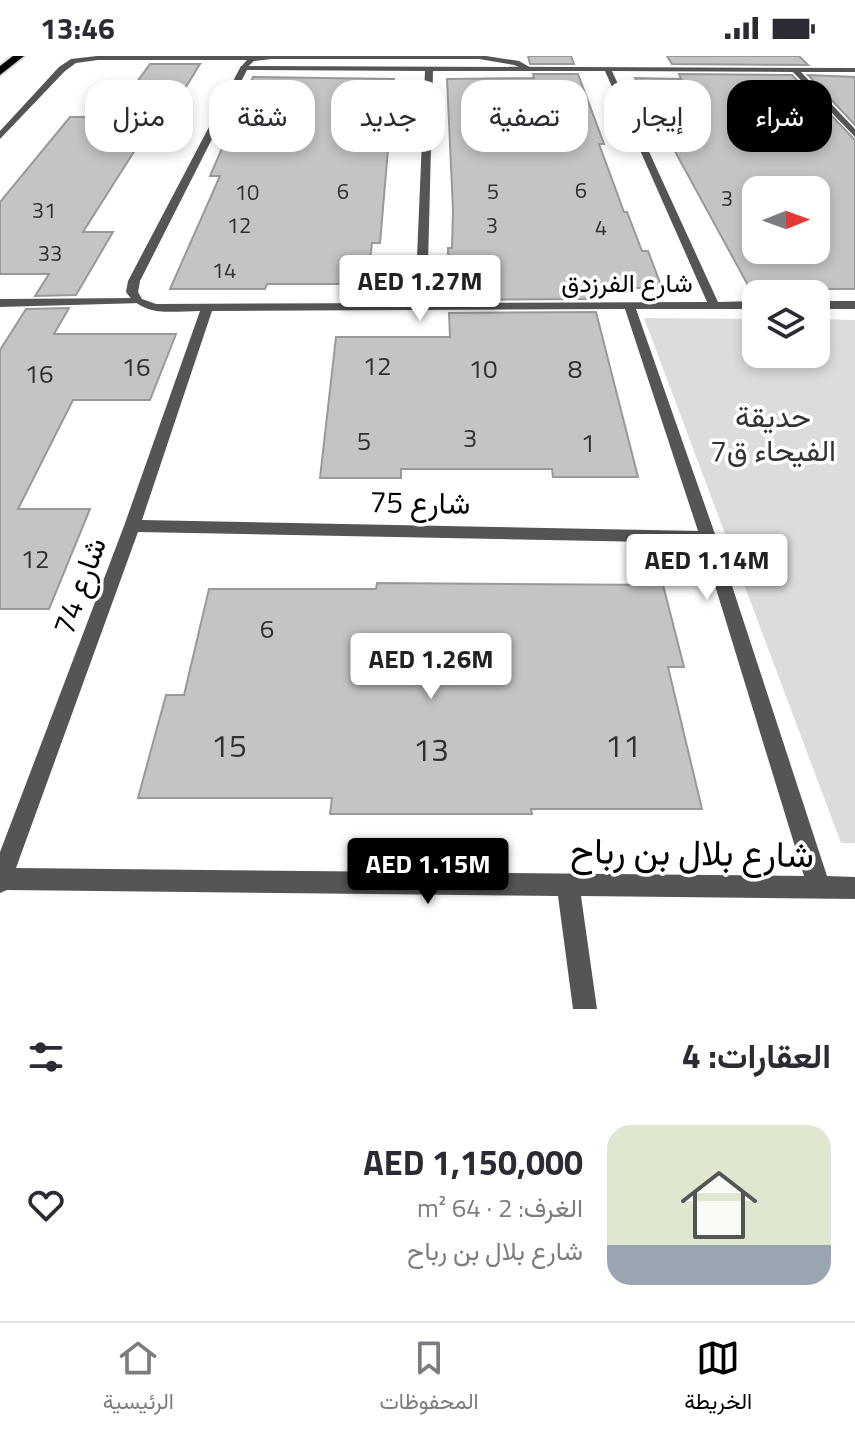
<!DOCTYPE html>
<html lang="ar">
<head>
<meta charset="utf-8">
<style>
	:root { --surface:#fff; --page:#f2f2f3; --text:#2b2b33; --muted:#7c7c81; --line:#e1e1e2; --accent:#000 }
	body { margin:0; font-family:"Titillium Web",Vazirmatn,sans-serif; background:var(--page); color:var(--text); direction:rtl; height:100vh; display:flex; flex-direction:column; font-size:30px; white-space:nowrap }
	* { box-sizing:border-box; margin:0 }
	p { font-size:26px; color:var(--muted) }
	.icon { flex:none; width:44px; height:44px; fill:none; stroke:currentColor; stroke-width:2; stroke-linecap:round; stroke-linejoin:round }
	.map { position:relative; height:953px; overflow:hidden; direction:ltr }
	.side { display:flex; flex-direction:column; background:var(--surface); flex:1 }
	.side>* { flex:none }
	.top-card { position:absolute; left:24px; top:24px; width:808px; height:72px; direction:rtl; display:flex; gap:16px }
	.needle { width:52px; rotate:89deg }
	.buttons { position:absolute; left:742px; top:120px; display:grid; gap:16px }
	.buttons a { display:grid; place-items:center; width:88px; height:88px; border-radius:16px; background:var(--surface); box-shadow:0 4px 12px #0003; font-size:40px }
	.price { position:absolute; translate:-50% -68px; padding:0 18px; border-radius:8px; background:#fff; color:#222; font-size:26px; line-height:52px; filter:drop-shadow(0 2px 4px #0008) }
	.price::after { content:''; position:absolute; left:50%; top:48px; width:24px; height:18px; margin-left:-12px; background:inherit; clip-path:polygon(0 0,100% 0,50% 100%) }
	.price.selected { background:var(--accent); color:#fff }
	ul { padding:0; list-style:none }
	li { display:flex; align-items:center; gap:24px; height:200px; padding:0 24px }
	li+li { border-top:2px solid var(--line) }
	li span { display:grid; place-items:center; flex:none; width:224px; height:160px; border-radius:24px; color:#555 }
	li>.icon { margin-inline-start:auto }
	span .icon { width:96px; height:96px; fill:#fffc; stroke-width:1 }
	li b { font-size:34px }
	h2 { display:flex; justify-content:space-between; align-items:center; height:96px; padding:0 24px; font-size:34px }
	.tag { padding:0 28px; border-radius:24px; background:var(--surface); box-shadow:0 4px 12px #0003; font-size:28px; line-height:72px }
	.tag.selected { background:var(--accent); color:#fff }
	.status { display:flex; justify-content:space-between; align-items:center; height:56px; padding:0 40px; background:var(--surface); direction:ltr }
	.status svg { height:22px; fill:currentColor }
	.tabs { display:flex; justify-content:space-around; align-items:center; height:112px; border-top:2px solid var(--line); background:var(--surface); font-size:22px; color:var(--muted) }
	.tabs a { display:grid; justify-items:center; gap:4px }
	.tabs .selected { color:var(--accent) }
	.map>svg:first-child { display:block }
</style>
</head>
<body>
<div class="status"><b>13:46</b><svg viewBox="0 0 49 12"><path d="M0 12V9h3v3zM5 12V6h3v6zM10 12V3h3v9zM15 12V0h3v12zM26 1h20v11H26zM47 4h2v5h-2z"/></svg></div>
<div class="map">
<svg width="855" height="953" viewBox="0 0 855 953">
	<rect width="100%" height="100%" fill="#fff"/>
	<!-- green -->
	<path fill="#dcdcdc" d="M 644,262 L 756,263 L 756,298 L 816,298 L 816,263 L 855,264 L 855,787 L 841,787 Z"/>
	<!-- building -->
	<path fill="#c4c4c4" stroke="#999" stroke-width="2" fill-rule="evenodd" d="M 528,0 L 571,0 L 574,8 L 530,8 Z
		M 667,0 L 799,0 L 808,9 L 672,8 Z
		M 150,8 L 200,8 L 154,83 L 142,83 L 83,176 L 113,176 L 76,239 L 35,240 L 49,218 L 0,218 L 0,146 L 70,61 L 88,61 L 109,34 L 131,34 Z
		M 533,18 L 578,18 L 604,88 L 599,88 L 624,156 L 627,156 L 642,195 L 648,195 L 662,232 L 589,232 L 592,243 L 449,244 L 448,192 L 452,192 L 453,154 L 447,23 L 534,22 Z
		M 679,18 L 792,19 L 855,84 L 855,233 L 750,233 L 635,22 L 681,23 ZM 756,134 L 816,134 L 816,194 L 756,194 Z
		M 808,19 L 855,21 L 855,69 Z
		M 253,21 L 394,23 L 380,187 L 372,187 L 367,228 L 267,228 L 265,233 L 170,233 L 220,120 L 210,120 Z
		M 69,252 L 54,278 L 176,278 L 150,344 L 73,344 L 18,453 L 90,453 L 49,553 L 0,553 L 0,294 L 26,253 Z
		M 596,256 L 638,421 L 553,421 L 552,413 L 401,413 L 401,422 L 320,422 L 336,281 L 450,281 L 449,257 Z
		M 377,527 L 663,529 L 684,611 L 668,611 L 702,753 L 531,753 L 532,758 L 330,758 L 332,742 L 138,742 L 166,639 L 184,639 L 209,533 L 376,533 Z"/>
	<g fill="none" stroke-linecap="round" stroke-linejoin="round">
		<defs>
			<path id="motorway" d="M 13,0 L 24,0 L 0,19 L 0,10 Z"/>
		</defs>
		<!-- motorway casing -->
		<use href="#motorway" stroke="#dbdbdb" stroke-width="4"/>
		<!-- service -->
		<path fill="#555" fill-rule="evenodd" d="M 97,0 L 486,0 L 519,5 L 533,13 L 529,15 L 514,9 L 479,3 L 272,3 L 254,5 L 244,14 L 240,12 L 247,4 L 98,4 L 76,7 L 65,15 L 0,83 L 0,75 L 59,11 L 71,3 Z
			M 138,242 L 144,245 L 142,247 L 0,251 L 0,243 Z"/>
		<!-- minor -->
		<path fill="#555" fill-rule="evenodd" d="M 241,10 L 855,12 L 855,16 L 801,16 L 855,73 L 855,81 L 793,16 L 612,15 L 718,246 L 756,245 L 756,253 L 636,253 L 716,481 L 827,820 L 855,821 L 855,843 L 581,840 L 597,953 L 573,953 L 558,840 L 7,834 L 0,837 L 0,796 L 124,470 L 200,255 C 172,255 144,262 126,236 L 128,225 ZM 247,14 L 425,15 L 415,247 L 156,248 L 142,243 L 138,236 L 140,225 ZM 433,15 L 605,15 L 707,246 L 427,247 ZM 625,253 L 698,475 L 142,464 L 212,255 ZM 138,476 L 702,487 L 804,820 L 16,812 Z
			M 816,245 L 855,245 L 855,253 L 816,253 Z"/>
		<!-- motorway -->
		<use href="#motorway" fill="#000" fill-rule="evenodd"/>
	</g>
	<g text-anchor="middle" stroke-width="7" stroke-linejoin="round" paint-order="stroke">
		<!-- far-number labels -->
		<g font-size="22" fill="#313131">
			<text x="581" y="142">6</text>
			<text x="343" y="143">6</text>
			<text x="493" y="143">5</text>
			<text x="247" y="144">10</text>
			<text x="727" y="150">3</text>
			<text x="44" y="162">31</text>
			<text x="239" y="177">12</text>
			<text x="492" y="177">3</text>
			<text x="601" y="179">4</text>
			<text x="50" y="205">33</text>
			<text x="224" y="222">14</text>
		</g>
		<!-- far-street labels -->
		<g font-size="26" fill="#000" stroke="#fff">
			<text x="627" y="236">شارع الفرزدق</text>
		</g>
		<!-- number labels -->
		<g font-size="26" fill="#313131">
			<text x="377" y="319">12</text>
			<text x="136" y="320">16</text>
			<text x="483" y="322">10</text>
			<text x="575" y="322">8</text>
			<text x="39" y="327">16</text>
			<text x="470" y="391">3</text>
			<text x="364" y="394">5</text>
			<text x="588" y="396">1</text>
			<text x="35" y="512">12</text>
			<text x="267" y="582">6</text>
		</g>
		<!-- park labels -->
		<g font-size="30" fill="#333" stroke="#fff">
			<text x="773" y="371">حديقة<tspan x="773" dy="34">الفيحاء ق7</tspan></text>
		</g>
		<!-- street labels -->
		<g font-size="30" fill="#000" stroke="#fff">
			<text transform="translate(420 447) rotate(1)" y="10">شارع 75</text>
			<text transform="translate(80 530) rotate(-70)" y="10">شارع 74</text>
		</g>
		<!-- near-number labels -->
		<g font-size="32" fill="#313131">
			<text x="229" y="701">15</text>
			<text x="623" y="701">11</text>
			<text x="431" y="705">13</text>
		</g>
		<!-- near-street labels -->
		<g font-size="36" fill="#000" stroke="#fff">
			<text transform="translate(692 796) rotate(1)" y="13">شارع بلال بن رباح</text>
		</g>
	</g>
</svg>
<div class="buttons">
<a><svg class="needle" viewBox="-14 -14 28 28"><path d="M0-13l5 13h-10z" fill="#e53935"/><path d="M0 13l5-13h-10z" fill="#7c7c81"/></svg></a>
<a><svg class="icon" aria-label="layers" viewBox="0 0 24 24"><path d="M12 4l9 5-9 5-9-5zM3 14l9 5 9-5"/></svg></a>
</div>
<b class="price" style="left:420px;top:267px">AED 1.27M</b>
<b class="price" style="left:707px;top:546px">AED 1.14M</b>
<b class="price" style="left:431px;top:645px">AED 1.26M</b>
<b class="price selected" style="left:428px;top:850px">AED 1.15M</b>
<div class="top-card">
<a class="tag selected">شراء</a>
<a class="tag">إيجار</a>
<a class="tag">تصفية</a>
<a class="tag">جديد</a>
<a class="tag">شقة</a>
<a class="tag">منزل</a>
</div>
</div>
<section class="side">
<h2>العقارات: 4<svg class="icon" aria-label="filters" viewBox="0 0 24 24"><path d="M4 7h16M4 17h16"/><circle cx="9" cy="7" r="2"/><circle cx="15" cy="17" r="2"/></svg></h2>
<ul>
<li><span style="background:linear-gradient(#dfe7d0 75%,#9aa5b1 0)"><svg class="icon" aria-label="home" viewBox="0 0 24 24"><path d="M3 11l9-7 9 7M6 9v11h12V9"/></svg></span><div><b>AED 1,150,000</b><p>الغرف: 2 · 64 m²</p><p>شارع بلال بن رباح</p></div><svg class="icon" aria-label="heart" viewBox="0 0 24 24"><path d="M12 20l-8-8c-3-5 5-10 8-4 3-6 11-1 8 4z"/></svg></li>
</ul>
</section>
<nav class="tabs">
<a class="selected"><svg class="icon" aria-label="map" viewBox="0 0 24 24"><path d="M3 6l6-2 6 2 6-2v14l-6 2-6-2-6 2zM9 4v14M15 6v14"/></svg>الخريطة</a>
<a><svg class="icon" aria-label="saved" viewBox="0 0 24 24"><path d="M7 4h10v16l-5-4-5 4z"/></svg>المحفوظات</a>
<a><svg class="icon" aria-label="home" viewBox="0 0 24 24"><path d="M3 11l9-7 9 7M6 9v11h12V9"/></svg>الرئيسية</a>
</nav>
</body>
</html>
